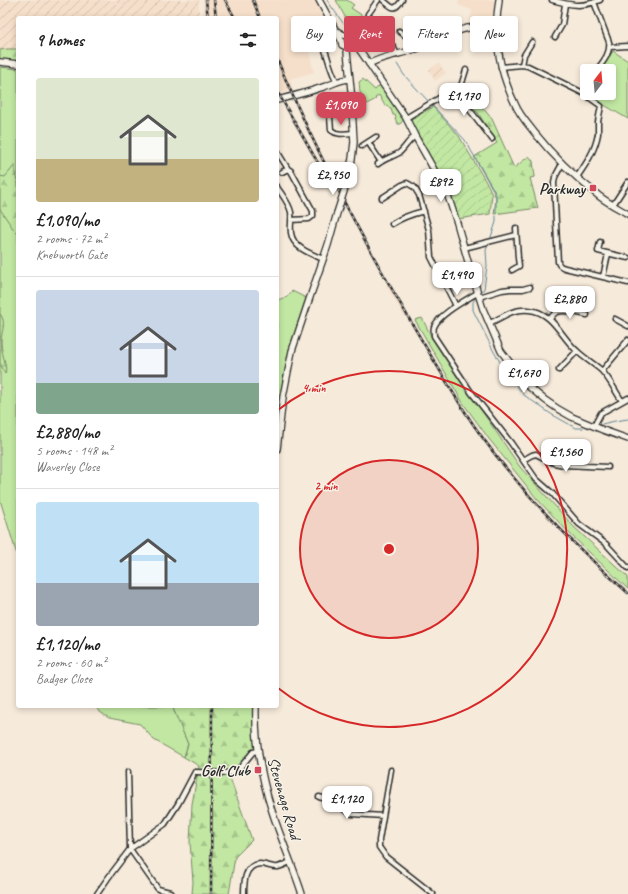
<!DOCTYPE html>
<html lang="en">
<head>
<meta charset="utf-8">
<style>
	:root { --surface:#fff; --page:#f2f2f2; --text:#222; --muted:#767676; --line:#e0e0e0; --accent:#d1495b }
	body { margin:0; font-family:Caveat,sans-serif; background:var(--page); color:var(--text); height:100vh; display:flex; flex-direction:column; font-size:15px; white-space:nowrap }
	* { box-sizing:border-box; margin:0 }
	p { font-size:13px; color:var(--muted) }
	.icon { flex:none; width:22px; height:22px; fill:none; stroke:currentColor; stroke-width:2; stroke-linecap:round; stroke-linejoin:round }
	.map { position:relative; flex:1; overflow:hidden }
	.drawer { position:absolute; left:16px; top:16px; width:263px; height:692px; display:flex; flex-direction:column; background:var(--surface); border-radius:4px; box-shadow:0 2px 6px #0003 }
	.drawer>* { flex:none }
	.guide { position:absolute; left:291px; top:16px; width:277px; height:36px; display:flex; gap:8px }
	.needle { width:26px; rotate:16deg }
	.controls { position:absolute; left:580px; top:64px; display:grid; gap:8px }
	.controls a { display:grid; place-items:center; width:36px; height:36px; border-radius:4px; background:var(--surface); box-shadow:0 2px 6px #0003; font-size:20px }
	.price { position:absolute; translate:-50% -34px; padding:0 9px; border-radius:8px; background:#fff; color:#222; font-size:13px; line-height:26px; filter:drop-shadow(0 1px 2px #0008) }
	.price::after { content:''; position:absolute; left:50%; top:24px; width:12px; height:9px; margin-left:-6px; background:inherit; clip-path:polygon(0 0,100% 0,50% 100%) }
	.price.on { background:var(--accent); color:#fff }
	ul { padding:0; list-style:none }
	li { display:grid; align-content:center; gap:8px; height:212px; padding:0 20px }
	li+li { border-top:1px solid var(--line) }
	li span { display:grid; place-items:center; height:124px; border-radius:4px; color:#555 }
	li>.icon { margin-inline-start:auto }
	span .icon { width:72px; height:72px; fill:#fffc; stroke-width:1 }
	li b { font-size:17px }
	h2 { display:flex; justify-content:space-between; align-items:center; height:48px; padding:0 20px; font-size:17px }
	.chip { padding:0 14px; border-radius:4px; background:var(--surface); box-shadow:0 2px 6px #0003; font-size:14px; line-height:36px }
	.chip.on { background:var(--accent); color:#fff }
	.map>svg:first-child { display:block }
</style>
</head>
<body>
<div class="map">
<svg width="628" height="894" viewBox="0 0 628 894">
	<defs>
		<pattern id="industrial-furrows" width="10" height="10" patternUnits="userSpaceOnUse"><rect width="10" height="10" fill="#f5dfca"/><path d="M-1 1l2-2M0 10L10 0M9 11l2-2" fill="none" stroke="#d2c0ae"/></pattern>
		<pattern id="forest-firs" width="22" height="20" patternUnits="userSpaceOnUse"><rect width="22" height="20" fill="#c1e7a2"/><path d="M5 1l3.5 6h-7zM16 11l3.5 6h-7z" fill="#a6c68c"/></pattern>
		<pattern id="garden-furrows" width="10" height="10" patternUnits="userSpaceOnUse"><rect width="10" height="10" fill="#c1e7a2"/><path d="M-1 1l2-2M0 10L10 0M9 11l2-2" fill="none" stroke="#a6c68c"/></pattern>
	</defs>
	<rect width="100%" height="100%" fill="#f6eada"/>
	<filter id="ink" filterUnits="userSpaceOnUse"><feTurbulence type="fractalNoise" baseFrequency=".025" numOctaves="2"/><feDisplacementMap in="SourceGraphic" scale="8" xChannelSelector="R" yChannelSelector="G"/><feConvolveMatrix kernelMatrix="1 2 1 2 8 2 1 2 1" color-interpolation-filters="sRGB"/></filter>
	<g filter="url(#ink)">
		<!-- built -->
		<path fill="#f5dfca" d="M 203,0 L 315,0 L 330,30 L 307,44 L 314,72 L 290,79 L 293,90 L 277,94 L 277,18 L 203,18 Z
			M 459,0 L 497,0 L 491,22 L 478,25 L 469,25 L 472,10 L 458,5 Z
			M 390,283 L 407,314 L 404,316 L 386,285 Z"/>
		<!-- industrial -->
		<path fill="url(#industrial-furrows)" d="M 0,0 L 199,0 L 199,18 L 18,18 L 18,49 L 0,50 Z
			M 439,63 L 446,73 L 435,81 L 429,70 Z"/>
		<!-- green -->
		<path fill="#c1e7a2" stroke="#768966" d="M 336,0 L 347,0 L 354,5 L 351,8 L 363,16 L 352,30 Z
			M 613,51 L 628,61 L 628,119 L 606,106 L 587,93 L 609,93 L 609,71 L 599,71 Z
			M 0,67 L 18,69 L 18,558 L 0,500 Z
			M 363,79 L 375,90 L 381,84 L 405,118 L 400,124 L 398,124 L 395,119 L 396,118 L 395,115 L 393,115 L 391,109 L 390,109 L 387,105 L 385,106 L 379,95 L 375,98 L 376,99 L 365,105 L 364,104 C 364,99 362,96 360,92 C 359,89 360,85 359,82 Z
			M 292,291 L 306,298 L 289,349 L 280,396 L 277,429 L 277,300 L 287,297 Z
			M 422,318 L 431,336 L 520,467 L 574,527 L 628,577 L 628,589 L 570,534 L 537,499 L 489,439 L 463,403 L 415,320 Z
			M 94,706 L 172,706 L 188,744 L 184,757 L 154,740 L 140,724 L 109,718 L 100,712 Z"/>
		<!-- forest -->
		<path fill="url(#forest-firs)" stroke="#768966" d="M 7,49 L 18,49 L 18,62 L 0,60 L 0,50 Z
			M 467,85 L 473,96 L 492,119 L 514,168 L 529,156 L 533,161 L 535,177 L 530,178 L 538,208 L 494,214 L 496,198 L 492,188 L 474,157 L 497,143 L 478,113 L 462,97 Z
			M 15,165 L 15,174 L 18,184 L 18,234 L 14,230 L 0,209 L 0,176 L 5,177 Z
			M 0,314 C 7,322 1,332 1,342 C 1,350 4,357 5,364 C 6,367 6,371 5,374 L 0,363 Z
			M 172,706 L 253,706 L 255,747 L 242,767 L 230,778 L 252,840 L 235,857 L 229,894 L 192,894 L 193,882 L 190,842 L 192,804 L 199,766 L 184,757 L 188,744 Z"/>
		<!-- garden -->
		<path fill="url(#garden-furrows)" stroke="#768966" d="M 433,107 L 459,136 L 489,187 L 492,195 L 490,214 L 458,219 L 450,194 L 410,120 Z"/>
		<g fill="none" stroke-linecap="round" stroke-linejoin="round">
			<!-- stream -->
			<path stroke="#5f8799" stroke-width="1" d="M 327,0 L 331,6 L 343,23
				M 397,64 L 404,75 L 429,102
				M 431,104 L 465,140 L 496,194 L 496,212
				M 490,240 L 496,222 L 496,216
				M 480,292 L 484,289 L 487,266 L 486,250 L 489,243
				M 475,299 L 473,302 L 473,310 L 494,352 L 508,375 L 524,395 L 551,414 L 576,428 L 583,428
				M 602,424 L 615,421 L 628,419"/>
			<defs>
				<path id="street" d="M 383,0 C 393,8 394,12 402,0
					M 552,0 C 570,5 582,8 600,0
					M 594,2 L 609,42 C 611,53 603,62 596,71
					M 368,14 L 378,0
					M 410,19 L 430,34 L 434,42
					M 399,31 L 412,41 L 415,49
					M 376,33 L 393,46 L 397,55
					M 555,37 L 562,25 L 565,4
					M 610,47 L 628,46
					M 325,50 C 329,61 331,72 337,82
					M 522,65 L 524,55 L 532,42
					M 501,67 L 522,65 L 528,66 L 583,93 L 601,106 C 600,111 599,116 598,122 C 598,126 598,130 598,134 C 595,151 586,164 577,177
					M 583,93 L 587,85
					M 457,99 L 466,70
					M 330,117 L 331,130 C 338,136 345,133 353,133
					M 406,118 L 441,97 C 447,96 453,96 459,99 C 467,104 485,130 492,139
					M 368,142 L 381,162
					M 362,146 L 376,137
					M 277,151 L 288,169 L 291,171 L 313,211 L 313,216 L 309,219 L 291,220
					M 378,164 C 384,159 392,157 399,153 C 405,148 408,141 415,136
					M 562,164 L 555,177 L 554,183 L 558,262 C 559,266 561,267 565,268 L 628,283
					M 282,172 L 288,169
					M 277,187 C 282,195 289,203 291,212 C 292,219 290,226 291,233 C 293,248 311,254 323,259
					M 382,198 L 402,185 L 407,183 L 414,187 L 419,195 L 429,230 L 431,257 L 456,306
					M 613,205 L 628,182
					M 392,224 C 402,217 412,214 424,211
					M 600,242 L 598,251 L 628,258
					M 464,248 L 516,235
					M 512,270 L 519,266 L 518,258 L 516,228
					M 603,277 L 608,254
					M 477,293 C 466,300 439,314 434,327 C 433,330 434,333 434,336 L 471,392 L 511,443 L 536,479 L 552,493 L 579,524 L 606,544 L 628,568
					M 479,297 L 502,290 L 510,289 L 523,289 L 530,287
					M 550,319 C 552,316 554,313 557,312 C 563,309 579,313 587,315
					M 615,319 L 628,326
					M 489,323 C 503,318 512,308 529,310 C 553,312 561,337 577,351 C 584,358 593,363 601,370 C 610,379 615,391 622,401
					M 559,370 L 577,351
					M 602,371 L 628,340
					M 594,426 L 601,413 L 628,398
					M 523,460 L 532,455 L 536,454 L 554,463 L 564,465 L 608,467
					M 391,770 L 379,840 L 379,847 L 386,857 L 433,894
					M 128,772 L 130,849 L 158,889 L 170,892
					M 230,773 L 238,770 L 253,752 L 258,751
					M 319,797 L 334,801 L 345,810 L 352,814 L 383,816
					M 97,894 L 108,878 L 130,849 L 165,824 L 178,804 L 195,772
					M 244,894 C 244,883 244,865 260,864 C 266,864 272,868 278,867 C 282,866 286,864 290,862"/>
				<path id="secondary" d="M 319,0 L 341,40 L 342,45 L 347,47
					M 499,0 C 493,36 499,71 515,104 C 519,114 527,123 534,132 C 553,156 575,177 599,196 C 608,203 618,208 628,214
					M 335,30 C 338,31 341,34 344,35 C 349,36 352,36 353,43
					M 353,43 L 357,46 L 406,118 L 415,136 L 442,184 L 447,193 L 457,223 L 469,265 L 483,309 L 501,351 L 517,372 L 528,386 L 545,400 L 558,409 L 572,417 L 603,430 L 628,439
					M 0,62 L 18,64
					M 369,64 C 380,57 400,54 413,50 C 432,44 449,32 468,28 C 477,27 487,27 496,27
					M 277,100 C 293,96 310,92 326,86 C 333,84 341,79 350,79
					M 346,185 L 352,159 L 354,142 L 351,90 L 347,51 L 347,47
					M 277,449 L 283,397 L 292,351 L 309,300 L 328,245 L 337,213
					M 256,706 C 255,741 261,777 272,811 C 281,839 293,866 302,894"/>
			</defs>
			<!-- street casing -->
			<use href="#street" stroke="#2b2b2b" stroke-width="7"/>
			<!-- secondary casing -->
			<use href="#secondary" stroke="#2b2b2b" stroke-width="8"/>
			<!-- street -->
			<use href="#street" stroke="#f7f3e8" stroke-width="4"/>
			<!-- secondary -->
			<use href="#secondary" stroke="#f7f3e8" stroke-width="5.5"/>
			<defs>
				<path id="rail" d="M 206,0 L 208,18
					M 214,0 L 216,18
					M 225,0 L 235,18
					M 253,0 L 260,18
					M 277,59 C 308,134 345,206 385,277 C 403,308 420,338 439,369 C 450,388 462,408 475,427 C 518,489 571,543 628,593
					M 277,91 L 325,175
					M 211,894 L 212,706"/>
			</defs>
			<!-- rail casing -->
			<use href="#rail" stroke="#2b2b2b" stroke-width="2.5"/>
			<!-- rail -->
			<use href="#rail" stroke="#f7f3e8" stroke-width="1" stroke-dasharray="3" stroke-linecap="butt"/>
			<defs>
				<path id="street-bridge" d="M 195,772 L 230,773"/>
				<path id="secondary-bridge" d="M 337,213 L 346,185"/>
			</defs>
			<!-- street-bridge casing -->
			<use href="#street-bridge" stroke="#2b2b2b" stroke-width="7" stroke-linecap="butt"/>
			<!-- secondary-bridge casing -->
			<use href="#secondary-bridge" stroke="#2b2b2b" stroke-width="8" stroke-linecap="butt"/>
			<!-- street-bridge -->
			<use href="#street-bridge" stroke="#f7f3e8" stroke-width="4"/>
			<!-- secondary-bridge -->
			<use href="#secondary-bridge" stroke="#f7f3e8" stroke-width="5.5"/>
		</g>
	</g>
	<!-- distance rings -->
	<circle cx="389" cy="549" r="89" fill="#d62828" fill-opacity=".12"/>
	<g fill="none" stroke="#d62828" stroke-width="2">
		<circle cx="389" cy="549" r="89"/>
		<path d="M278 410A178 178 0 1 1 278 688"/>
	</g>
	<!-- markers -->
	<g fill="#d1495b" stroke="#f7f3e8" stroke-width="1.5">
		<rect x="589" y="184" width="8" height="8" rx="2"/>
		<rect x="254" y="766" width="8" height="8" rx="2"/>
	</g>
	<g text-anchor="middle" stroke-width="3" stroke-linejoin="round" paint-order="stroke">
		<!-- poi labels -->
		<g font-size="16" font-weight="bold" fill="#2b2b2b" stroke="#f7f3e8" text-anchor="end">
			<text x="585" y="194">Parkway</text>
			<text x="250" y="776">Golf Club</text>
		</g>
		<!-- street labels -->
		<g font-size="16" fill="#2b2b2b" stroke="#f7f3e8">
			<text transform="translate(285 798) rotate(74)" y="6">Stevenage Road</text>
		</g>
	</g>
	<circle cx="389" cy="549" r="6" fill="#d62828" stroke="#f7f3e8" stroke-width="2"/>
	<g font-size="12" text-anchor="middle" font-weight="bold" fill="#d62828" stroke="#f7f3e8" stroke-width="3" stroke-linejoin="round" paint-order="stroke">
		<text x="314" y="392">4 min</text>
		<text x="326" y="490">2 min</text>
	</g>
</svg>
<div class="controls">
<a><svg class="needle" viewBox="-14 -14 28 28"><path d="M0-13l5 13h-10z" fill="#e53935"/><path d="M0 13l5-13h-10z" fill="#767676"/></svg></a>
</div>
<b class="price" style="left:464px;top:117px">£1,170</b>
<b class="price on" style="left:341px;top:126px">£1,090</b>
<b class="price" style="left:333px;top:196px">£2,950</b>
<b class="price" style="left:441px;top:203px">£892</b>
<b class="price" style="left:457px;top:296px">£1,490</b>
<b class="price" style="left:570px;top:320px">£2,880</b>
<b class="price" style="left:524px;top:394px">£1,670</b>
<b class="price" style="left:566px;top:473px">£1,560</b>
<b class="price" style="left:347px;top:820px">£1,120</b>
<div class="guide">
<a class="chip">Buy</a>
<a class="chip on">Rent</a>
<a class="chip">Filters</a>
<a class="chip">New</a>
</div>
<section class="drawer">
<h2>9 homes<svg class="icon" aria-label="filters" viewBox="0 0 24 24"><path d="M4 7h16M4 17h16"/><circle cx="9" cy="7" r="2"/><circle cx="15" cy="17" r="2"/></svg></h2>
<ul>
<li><span style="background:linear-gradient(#dfe7d0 65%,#c2b280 0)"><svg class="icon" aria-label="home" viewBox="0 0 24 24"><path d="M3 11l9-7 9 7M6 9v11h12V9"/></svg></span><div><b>£1,090/mo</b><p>2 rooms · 72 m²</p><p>Knebworth Gate</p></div></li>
<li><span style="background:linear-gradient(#c9d6e8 75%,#7fa58c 0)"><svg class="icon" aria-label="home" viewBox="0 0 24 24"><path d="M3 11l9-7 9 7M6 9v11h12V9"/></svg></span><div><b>£2,880/mo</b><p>5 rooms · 148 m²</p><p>Waverley Close</p></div></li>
<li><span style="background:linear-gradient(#bfe0f5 65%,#9aa5b1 0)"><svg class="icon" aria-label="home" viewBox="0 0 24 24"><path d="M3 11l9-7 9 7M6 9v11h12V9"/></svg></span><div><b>£1,120/mo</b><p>2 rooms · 60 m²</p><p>Badger Close</p></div></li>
</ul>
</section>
</div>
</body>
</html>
